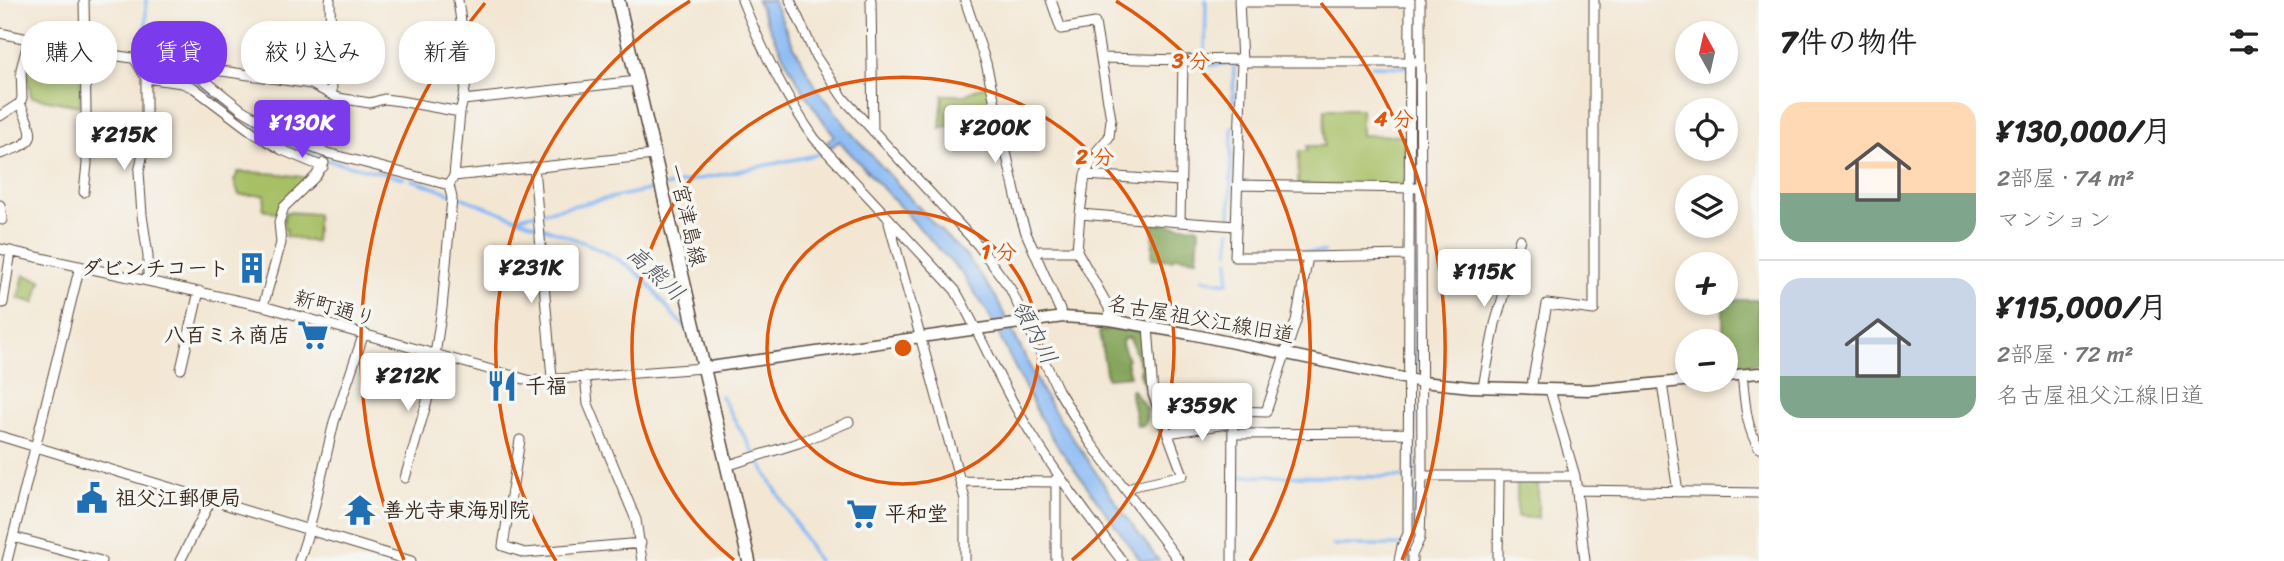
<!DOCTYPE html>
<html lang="ja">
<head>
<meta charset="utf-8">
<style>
	:root { --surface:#fff; --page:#f2f2f2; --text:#222; --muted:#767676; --line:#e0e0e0; --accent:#7c3aed }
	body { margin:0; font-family:Sriracha,"Klee One",sans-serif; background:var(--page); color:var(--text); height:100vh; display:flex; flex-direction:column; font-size:26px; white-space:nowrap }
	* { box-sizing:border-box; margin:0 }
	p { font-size:23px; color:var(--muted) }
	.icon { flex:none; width:38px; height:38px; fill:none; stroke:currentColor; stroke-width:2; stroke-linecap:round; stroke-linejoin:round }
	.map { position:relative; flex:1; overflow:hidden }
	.details { display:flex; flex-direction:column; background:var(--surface); width:525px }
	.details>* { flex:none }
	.top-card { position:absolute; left:21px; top:21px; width:665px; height:63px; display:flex; gap:14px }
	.needle { width:46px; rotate:352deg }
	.buttons { position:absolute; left:1675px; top:21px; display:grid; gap:14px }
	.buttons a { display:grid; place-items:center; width:63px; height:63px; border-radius:50%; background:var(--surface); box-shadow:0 4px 10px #0003; font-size:35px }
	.price { position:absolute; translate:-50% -60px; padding:0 16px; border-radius:7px; background:#fff; color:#222; font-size:23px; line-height:46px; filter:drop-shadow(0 2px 4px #0008) }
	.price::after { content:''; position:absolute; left:50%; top:42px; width:21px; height:16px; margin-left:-10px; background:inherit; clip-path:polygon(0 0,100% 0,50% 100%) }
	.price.selected { background:var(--accent); color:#fff }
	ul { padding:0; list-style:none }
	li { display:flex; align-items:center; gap:21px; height:175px; padding:0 21px }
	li+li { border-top:2px solid var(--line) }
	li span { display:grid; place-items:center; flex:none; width:196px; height:140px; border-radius:21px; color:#555 }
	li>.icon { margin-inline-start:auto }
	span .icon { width:84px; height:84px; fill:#fffc; stroke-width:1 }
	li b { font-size:30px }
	h2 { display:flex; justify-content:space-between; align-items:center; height:84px; padding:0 21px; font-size:30px }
	.pill { padding:0 24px; border-radius:28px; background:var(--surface); box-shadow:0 4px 10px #0003; font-size:24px; line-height:63px }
	.pill.selected { background:var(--accent); color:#fff }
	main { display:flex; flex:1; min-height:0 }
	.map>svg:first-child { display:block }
</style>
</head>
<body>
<main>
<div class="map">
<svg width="1759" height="561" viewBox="0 0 1759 561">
	<rect width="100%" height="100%" fill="#f6f6f2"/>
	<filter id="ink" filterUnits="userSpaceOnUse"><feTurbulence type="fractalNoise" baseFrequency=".0143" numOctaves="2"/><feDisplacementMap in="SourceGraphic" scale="14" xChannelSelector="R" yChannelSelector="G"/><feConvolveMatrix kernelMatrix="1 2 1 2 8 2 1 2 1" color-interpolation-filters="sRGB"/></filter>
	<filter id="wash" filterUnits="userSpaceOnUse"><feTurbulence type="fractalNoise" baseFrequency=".00686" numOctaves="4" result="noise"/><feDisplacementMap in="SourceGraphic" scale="28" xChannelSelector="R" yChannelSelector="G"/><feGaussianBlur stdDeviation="1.57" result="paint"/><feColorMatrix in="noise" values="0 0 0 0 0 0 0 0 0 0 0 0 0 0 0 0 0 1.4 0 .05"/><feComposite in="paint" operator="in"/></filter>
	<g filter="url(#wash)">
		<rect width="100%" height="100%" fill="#f3e7d4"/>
		<!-- green -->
		<path fill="#a7c066" stroke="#717542" stroke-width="2" d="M 34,48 L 81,58 L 80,106 L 31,97 L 27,70 Z
			M 988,84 L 993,103 L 986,105 L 988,115 L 940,128 L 943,95 L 965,95 Z
			M 1325,109 L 1361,109 L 1361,135 L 1405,136 L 1405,185 L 1298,185 L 1299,151 L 1307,151 L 1307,146 L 1324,146 Z
			M 238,172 C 262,172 285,174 309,178 L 277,213 L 263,209 L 265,195 L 239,195 L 234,181 Z
			M 286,212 L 317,214 L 315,242 L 285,236 L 287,230 L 284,229 L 284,217 Z
			M 24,275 L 41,280 L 35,303 L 18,298 Z
			M 1517,479 L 1538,479 L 1538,518 L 1517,517 Z"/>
		<!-- forest -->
		<path fill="#85a65b" stroke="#60683c" stroke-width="2" d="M 1154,224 L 1198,227 L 1199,230 L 1197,259 L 1175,256 L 1172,260 L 1152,258 Z
			M 1726,300 L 1759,300 L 1758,363 L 1734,366 L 1732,350 L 1726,351 L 1726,341 L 1723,341 L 1723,303 L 1726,303 Z
			M 1111,328 L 1144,332 L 1162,430 L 1159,431 L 1156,425 L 1139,370 L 1141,368 L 1130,338 L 1123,339 L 1122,344 L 1128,359 L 1126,361 L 1130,376 L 1107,378 L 1099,332 Z
			M 1132,389 L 1147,409 L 1146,423 L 1141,426 L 1137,425 L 1130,390 Z"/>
		<!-- water -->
		<path fill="#89b9f4" stroke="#627289" stroke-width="2" d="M 757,0 L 773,0 L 790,39 L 815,85 L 853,135 L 933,223 L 967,257 L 995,296 L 1044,395 L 1121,510 L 1159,561 L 1141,561 L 1057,445 L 1038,414 L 987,311 L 963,275 L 839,141 L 832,147 L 827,142 L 834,135 C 801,93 778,49 757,0 Z"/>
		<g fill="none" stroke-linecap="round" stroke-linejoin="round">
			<!-- stream -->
			<path stroke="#89b9f4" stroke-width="3.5" d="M 146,54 L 146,0
				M 1205,57 L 1206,0
				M 1415,59 L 1415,0
				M 146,63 L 152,71 L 195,80 L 267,134 L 296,149 L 330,161 L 404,178
				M 1205,66 L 1234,63 L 1233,105
				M 1372,66 L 1407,67
				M 412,180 C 451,192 489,209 528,222 C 565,236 603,246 635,271 C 657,288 667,314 689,330
				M 1415,185 L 1415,65
				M 666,186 L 816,155 L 820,153
				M 519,217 L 658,188
				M 1230,221 L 1232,128
				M 1229,252 L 1230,231
				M 1249,252 L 1324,252
				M 1203,279 L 1228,283 L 1229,260
				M 1415,373 L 1415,191
				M 721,396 L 755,455
				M 758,460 L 818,561
				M 1238,476 L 1404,477
				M 1414,480 L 1415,389
				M 1333,545 L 1400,545
				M 1405,561 L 1414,536 L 1414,485"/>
		</g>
	</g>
	<g filter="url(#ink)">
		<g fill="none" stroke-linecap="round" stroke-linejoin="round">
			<defs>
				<path id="minor" d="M 330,0 L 332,95
					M 458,0 L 468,72 L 463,100
					M 742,0 C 762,50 784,95 815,139 L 955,290 C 979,331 996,374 1020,415 C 1050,466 1086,513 1122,561
					M 790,0 L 816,57 L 844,99 L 978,245 L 1010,288 L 1058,390 L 1090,442 L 1179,561
					M 871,0 L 873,131
					M 965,0 L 986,63 L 1020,214 L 1026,233 L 1063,317
					M 1051,0 L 1061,29 L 1095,23 L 1111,119 L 1109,137 L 1097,151 L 1085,175
					M 1420,0 L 1422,476 L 1575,476
					M 1239,2 L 1410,2
					M 0,33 L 84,51 L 311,84 L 338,98 L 370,103 L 384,99 L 400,101 L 460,112
					M 134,58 L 146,78 L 146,138 L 139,172 L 142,215 L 148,256 L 148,280
					M 1103,58 L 1183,60 L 1242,59
					M 1242,62 L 1415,62
					M 188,67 L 242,110 L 302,144 L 327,153 L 449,185
					M 146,78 L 182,83 L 194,88 L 254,133 L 282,150 L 323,167
					M 0,116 L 20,103 L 22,98 L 21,69 L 29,39
					M 0,154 C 39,141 35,139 20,103
					M 534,167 L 552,378
					M 454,176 L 654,155
					M 1238,185 L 1414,188
					M 84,192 L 87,164 L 84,0
					M 0,205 L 2,220
					M 1080,214 L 1085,175 L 1180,181
					M 1180,222 L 1236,226
					M 889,223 L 965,499 L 965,561
					M 0,249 L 263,306 L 531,381 L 703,368
					M 1035,251 L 1077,251 L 1080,214 L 1180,222 L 1183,60
					M 1077,251 L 1109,308 L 1110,320
					M 1308,257 L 1408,255
					M 0,302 L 3,303 L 11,251
					M 263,306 L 281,243 L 279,222 L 284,207 L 316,176 L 324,163
					M 435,355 L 442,308 L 452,198 L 449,185 L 454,176 L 460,112 L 463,100 L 637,81
					M 181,369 L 199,291
					M 1742,374 C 1745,399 1745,426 1759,448
					M 585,376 L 588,404 L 636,520 L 642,561
					M 1662,383 L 1678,492
					M 1483,387 L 1495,324 L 1520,239
					M 1531,389 L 1547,304 L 1594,310 L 1594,0
					M 1550,390 L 1575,476 L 1585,561
					M 1168,433 L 1233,423
					M 1233,434 L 1407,433
					M 0,436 L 411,561
					M 520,440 L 503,546 L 525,553 L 641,543
					M 726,466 L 798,443 L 849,422
					M 405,478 L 440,356
					M 960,481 L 1056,482
					M 1127,490 L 1134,486 L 1183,475 L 1153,394 L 1148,326
					M 1577,490 L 1759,493
					M 13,537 L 101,561
					M 7,561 L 80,266
					M 180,561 L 211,500
					M 299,561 L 309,530 L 334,422 L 364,333
					M 1056,561 L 1056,479
					M 1232,561 L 1233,411 L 1266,412 L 1296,321 L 1308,257 L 1235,257 L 1242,62 L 1239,0
					M 1399,561 L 1402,546 L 1408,534 L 1410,0
					M 1412,561 L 1412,555 L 1420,538 L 1422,476
					M 1498,561 L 1499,476"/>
				<path id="tertiary" d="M 703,368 L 1063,317 L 1110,320 L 1190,334 L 1422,382 L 1471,387 L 1589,390 L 1693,380
					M 1726,376 L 1759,373"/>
				<path id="secondary" d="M 618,0 L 749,561"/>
			</defs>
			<!-- minor casing -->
			<use href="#minor" stroke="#574639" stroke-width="11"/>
			<!-- tertiary casing -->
			<use href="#tertiary" stroke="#574639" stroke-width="13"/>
			<!-- secondary casing -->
			<use href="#secondary" stroke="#574639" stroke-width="15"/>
			<!-- minor -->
			<use href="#minor" stroke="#fff" stroke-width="9"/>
			<!-- tertiary -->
			<use href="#tertiary" stroke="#fff" stroke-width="10"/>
			<!-- secondary -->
			<use href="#secondary" stroke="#fff" stroke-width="12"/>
		</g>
	</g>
	<!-- distance rings -->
	<g fill="none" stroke="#df570d" stroke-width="3.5">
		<circle cx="903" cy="348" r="136"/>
		<path d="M734 560A271 271 0 1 1 1072 560"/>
		<path d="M556 561A407 407 0 0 1 690 1M1116 1A407 407 0 0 1 1250 561"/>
		<path d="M404 560A542 542 0 0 1 485 3M1321 3A542 542 0 0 1 1402 560"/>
	</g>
	<!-- icons -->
	<defs>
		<symbol id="building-bare" viewBox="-9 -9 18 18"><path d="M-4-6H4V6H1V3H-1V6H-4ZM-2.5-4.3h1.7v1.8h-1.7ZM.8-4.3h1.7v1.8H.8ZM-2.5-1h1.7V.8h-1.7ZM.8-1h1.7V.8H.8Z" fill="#1f6fb2" stroke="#f6f6f2" stroke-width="2.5" paint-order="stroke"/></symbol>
		<symbol id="supermarket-bare" viewBox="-9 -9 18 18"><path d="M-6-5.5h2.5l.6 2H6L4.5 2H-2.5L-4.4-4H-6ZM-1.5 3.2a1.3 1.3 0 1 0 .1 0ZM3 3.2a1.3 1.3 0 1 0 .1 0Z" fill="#1f6fb2" stroke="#f6f6f2" stroke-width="2.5" paint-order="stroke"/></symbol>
		<symbol id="restaurant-bare" viewBox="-9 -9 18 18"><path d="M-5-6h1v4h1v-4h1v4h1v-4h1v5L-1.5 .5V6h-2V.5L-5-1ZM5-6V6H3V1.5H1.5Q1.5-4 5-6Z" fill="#1f6fb2" stroke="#f6f6f2" stroke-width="2.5" paint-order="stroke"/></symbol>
		<symbol id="civic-bare" viewBox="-9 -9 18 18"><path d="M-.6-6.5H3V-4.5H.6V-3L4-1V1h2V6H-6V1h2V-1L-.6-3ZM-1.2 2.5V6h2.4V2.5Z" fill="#1f6fb2" stroke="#f6f6f2" stroke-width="2.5" paint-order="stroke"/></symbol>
		<symbol id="temple-bare" viewBox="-9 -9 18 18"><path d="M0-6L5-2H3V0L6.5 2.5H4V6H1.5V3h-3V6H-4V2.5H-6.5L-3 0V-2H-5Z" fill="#1f6fb2" stroke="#f6f6f2" stroke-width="2.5" paint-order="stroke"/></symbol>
	</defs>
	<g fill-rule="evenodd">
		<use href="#building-bare" x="230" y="246" width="44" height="44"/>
		<use href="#supermarket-bare" x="291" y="313" width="44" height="44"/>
		<use href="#restaurant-bare" x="480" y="364" width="44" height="44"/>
		<use href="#civic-bare" x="70" y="476" width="44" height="44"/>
		<use href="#temple-bare" x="338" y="488" width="44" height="44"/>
		<use href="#supermarket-bare" x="840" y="492" width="44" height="44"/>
	</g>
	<g text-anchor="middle" stroke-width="7" stroke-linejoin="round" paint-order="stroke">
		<!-- street labels -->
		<g font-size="21" fill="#3b2a1e" stroke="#f6f6f2">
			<text transform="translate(687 215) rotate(77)" y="7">一宮津島線</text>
			<text transform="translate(335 308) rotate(16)" y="7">新町通り</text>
			<text transform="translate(1201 319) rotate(10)" y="7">名古屋祖父江線旧道</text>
		</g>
		<!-- poi labels -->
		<g font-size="21" font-weight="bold" fill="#3b2a1e" stroke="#f6f6f2" text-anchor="start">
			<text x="229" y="275" text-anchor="end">ダビンチコート</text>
			<text x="290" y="342" text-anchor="end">八百ミネ商店</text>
			<text x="525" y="393">千福</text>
			<text x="115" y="505">祖父江郵便局</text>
			<text x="383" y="517">善光寺東海別院</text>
			<text x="885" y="521">平和堂</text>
		</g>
		<!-- water labels -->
		<g font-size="23" font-style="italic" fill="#52555e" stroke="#f6f6f2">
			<text transform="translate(656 273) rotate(43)" y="8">高熊川</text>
			<text transform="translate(1035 332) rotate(62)" y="8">領内川</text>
		</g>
	</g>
	<circle cx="903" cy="348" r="10" fill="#df570d" stroke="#f6f6f2" stroke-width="3.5"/>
	<g font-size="21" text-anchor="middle" font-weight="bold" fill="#df570d" stroke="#f6f6f2" stroke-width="7" stroke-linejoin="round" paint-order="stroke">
		<text x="1191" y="68">3 分</text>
		<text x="1394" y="126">4 分</text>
		<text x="1095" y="164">2 分</text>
		<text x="999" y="259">1 分</text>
	</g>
</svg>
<div class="buttons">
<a><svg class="needle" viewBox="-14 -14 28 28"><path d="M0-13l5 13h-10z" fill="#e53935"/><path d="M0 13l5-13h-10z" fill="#767676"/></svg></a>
<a><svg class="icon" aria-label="locate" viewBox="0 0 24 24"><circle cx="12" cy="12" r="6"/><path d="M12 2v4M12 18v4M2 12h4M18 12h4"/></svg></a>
<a><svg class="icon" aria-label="layers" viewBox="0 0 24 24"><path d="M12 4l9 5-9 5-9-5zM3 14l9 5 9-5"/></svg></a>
<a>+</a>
<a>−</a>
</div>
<b class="price selected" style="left:302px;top:160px">¥130K</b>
<b class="price" style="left:995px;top:165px">¥200K</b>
<b class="price" style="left:124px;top:172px">¥215K</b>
<b class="price" style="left:531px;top:305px">¥231K</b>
<b class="price" style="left:1484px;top:309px">¥115K</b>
<b class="price" style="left:408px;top:413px">¥212K</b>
<b class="price" style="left:1202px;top:443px">¥359K</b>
<div class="top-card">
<a class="pill">購入</a>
<a class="pill selected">賃貸</a>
<a class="pill">絞り込み</a>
<a class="pill">新着</a>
</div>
</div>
<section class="details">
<h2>7件の物件<svg class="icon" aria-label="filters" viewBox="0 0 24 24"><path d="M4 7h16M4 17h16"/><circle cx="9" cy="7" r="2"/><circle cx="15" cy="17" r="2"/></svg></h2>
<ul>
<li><span style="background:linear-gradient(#ffd9b3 65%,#7fa58c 0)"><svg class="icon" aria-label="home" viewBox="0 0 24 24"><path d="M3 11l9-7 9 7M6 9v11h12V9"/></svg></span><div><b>¥130,000/月</b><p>2部屋 · 74 m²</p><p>マンション</p></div></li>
<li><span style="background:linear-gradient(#c9d6e8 70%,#7fa58c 0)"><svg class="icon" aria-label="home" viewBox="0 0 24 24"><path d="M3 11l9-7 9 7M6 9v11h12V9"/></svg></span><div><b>¥115,000/月</b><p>2部屋 · 72 m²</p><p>名古屋祖父江線旧道</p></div></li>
</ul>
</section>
</main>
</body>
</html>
